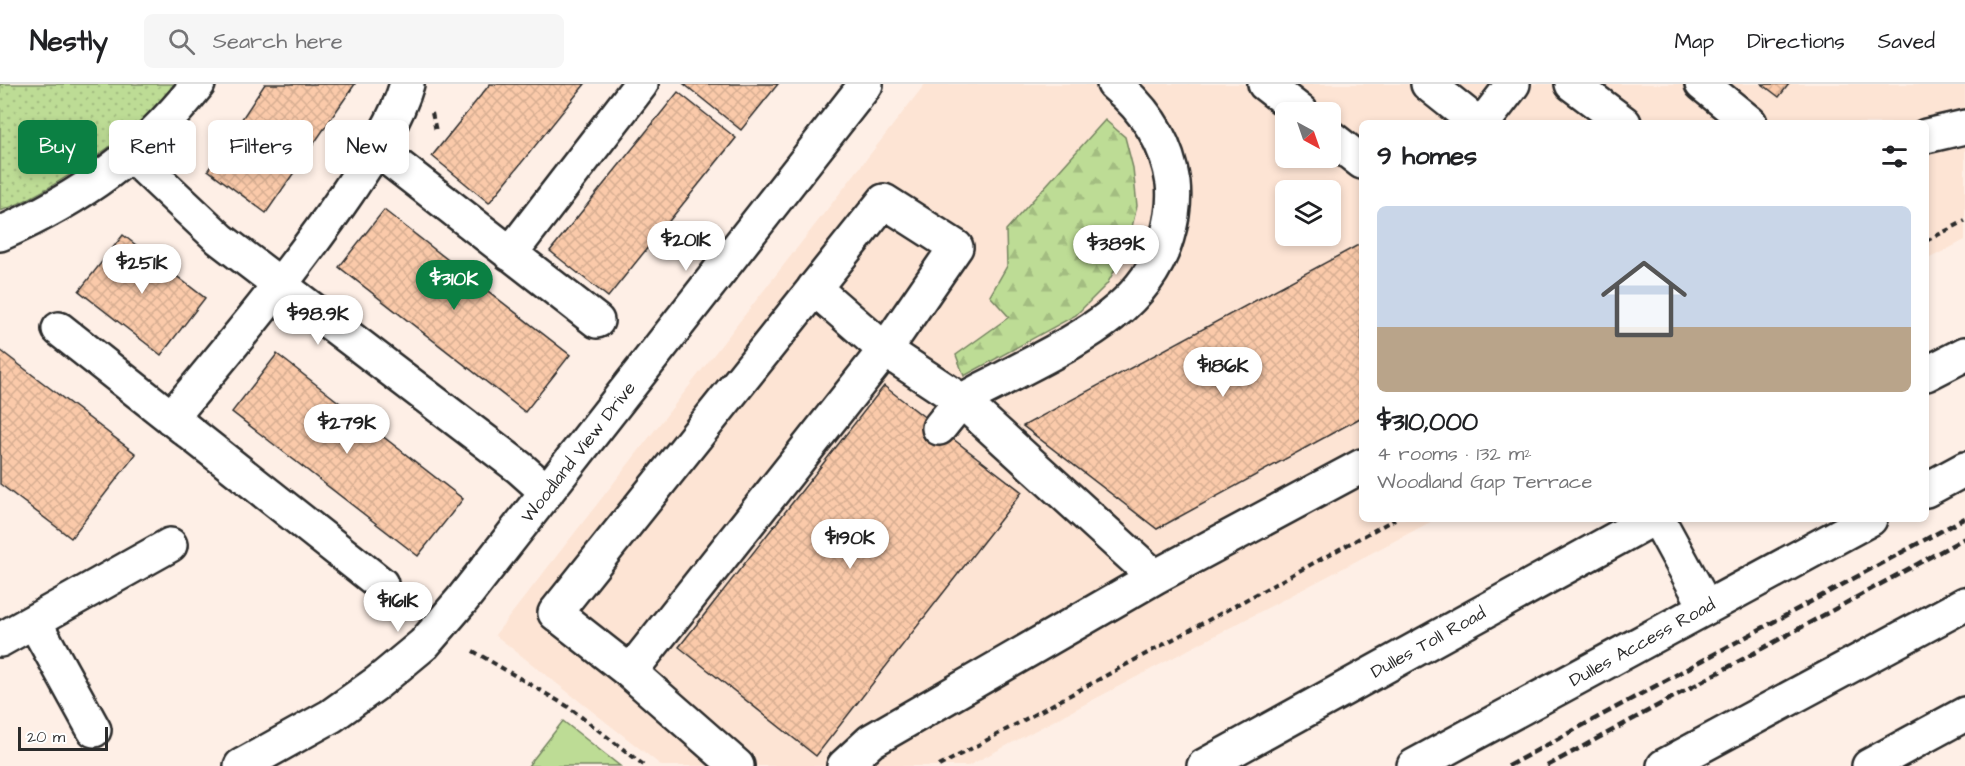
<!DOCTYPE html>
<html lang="en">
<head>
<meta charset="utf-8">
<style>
	:root { --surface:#fff; --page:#f6f6f6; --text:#202124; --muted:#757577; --line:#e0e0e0; --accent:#0b8043 }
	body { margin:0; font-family:"Architects Daughter",sans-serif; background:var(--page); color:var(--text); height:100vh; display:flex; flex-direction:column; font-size:22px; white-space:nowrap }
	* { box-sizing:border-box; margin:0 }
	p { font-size:20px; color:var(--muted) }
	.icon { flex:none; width:33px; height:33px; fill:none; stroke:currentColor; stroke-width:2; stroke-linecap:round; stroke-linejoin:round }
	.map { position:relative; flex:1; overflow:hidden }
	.panel { position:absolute; left:1359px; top:36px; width:570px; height:402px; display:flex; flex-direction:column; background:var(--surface); border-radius:9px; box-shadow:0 3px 9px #0003 }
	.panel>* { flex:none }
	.banner { position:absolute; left:18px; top:36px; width:570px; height:54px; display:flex; gap:12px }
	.needle { width:39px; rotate:140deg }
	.fabs { position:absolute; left:1275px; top:18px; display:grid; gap:12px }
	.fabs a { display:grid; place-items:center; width:66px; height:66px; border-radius:9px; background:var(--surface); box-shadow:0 3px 9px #0003; font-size:30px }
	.scale { position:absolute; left:18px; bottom:15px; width:90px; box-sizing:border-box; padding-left:6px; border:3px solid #2b2b2b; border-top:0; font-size:16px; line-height:21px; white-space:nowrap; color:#2b2b2b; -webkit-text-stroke:4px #fff; paint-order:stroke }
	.price { position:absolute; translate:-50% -51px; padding:0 14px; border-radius:21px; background:#fff; color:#222; font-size:20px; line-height:39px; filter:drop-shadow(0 2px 3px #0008) }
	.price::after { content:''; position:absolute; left:50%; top:36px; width:18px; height:14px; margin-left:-9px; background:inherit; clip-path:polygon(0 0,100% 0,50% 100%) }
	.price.on { background:var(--accent); color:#fff }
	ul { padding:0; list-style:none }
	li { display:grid; align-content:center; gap:12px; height:318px; padding:0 18px }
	li span { display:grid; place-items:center; height:186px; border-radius:9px; color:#555 }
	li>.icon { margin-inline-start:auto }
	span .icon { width:108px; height:108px; fill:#fffc; stroke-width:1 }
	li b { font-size:26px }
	h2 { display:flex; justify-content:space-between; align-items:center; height:72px; padding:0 18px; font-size:26px }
	.tag { padding:0 21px; border-radius:9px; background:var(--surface); box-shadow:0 3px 9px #0003; font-size:21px; line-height:54px }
	.tag.on { background:var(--accent); color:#fff }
	header { display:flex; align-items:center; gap:36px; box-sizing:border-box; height:84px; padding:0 30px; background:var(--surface); border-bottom:2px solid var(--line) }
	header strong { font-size:28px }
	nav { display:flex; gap:33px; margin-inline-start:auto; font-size:21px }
	.search { width:420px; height:54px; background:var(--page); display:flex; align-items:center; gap:15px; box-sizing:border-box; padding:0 21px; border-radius:9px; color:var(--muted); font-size:22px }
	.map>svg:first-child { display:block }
</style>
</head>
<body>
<header>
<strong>Nestly</strong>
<div class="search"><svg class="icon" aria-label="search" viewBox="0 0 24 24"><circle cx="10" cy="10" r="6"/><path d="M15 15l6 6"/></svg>Search here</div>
<nav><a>Map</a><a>Directions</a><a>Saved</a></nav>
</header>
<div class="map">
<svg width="1965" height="682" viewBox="0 0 1965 682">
	<defs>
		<pattern id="forest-firs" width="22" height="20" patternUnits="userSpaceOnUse" patternTransform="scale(1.5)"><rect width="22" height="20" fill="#bddc95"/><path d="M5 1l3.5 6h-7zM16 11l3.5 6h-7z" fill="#a3bd81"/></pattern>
		<pattern id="park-dots" width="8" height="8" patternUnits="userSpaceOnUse" patternTransform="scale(1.5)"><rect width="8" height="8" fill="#bddc95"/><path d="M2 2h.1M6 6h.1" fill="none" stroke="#a3bd81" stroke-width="1.8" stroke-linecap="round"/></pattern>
		<pattern id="building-cross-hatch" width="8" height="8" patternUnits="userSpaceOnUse" patternTransform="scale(1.5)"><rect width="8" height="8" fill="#fbcaaa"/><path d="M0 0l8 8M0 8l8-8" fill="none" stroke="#d7ae92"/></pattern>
	</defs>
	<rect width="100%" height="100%" fill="#feefe6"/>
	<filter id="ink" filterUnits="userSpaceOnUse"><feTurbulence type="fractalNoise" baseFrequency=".0167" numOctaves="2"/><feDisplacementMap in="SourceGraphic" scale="12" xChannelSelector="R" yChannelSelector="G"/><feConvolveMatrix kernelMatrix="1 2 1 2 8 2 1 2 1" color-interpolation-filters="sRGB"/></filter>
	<g filter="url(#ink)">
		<!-- built -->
		<path fill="#fde4d4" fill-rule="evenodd" d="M 925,0 L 1965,0 L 1965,156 L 1926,176 L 1926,39 L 1362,39 L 1362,435 L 1436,435 L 968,682 L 662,682 L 495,551 ZM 1286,28 L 1330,28 L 1330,74 L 1286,74 ZM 1286,106 L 1330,106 L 1330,152 L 1286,152 Z"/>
		<!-- grass -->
		<path fill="#bddc95" stroke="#748460" stroke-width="1.5" d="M 563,637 L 620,682 L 528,682 Z"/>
		<!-- forest -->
		<path fill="url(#forest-firs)" stroke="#748460" stroke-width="1.5" d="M 1105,36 L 1125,53 L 1133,84 L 1137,122 L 1127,164 L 1107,200 L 1076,231 L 964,292 L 956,271 L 1009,233 L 990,212 L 1007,182 L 1006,146 Z"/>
		<!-- park -->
		<path fill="url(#park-dots)" stroke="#748460" stroke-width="1.5" d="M 0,0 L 174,0 C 151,40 45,113 0,127 Z"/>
		<!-- building -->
		<path fill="url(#building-cross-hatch)" stroke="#2b2b2b" stroke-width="1.5" d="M 265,0 L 355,0 L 266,129 L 208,86 Z
			M 490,0 L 585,0 L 489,119 L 432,72 Z
			M 684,0 L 778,0 L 741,46 Z
			M 1762,0 L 1789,0 L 1779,13 Z
			M 678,8 L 736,54 L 608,213 L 550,167 Z
			M 384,126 L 570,271 L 525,328 L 339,183 Z
			M 123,151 L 205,214 L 161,271 L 79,207 Z
			M 1362,159 L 1362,333 L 1157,445 L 1023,342 Z
			M 0,266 L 136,370 L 71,454 L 0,400 Z
			M 277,270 L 463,415 L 418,472 L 232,328 Z
			M 884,302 L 1022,408 L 816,672 L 679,563 Z"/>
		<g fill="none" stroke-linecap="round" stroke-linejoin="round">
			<defs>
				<path id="minor" d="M 1265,0 L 1301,28
					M 1428,0 L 1477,39
					M 1572,0 L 1624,39
					M 1702,0 L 1750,39
					M 1483,39 L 1513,0
					M 1926,52 L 1965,43
					M 1330,53 L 1362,78
					M 375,64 L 597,237
					M 131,71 L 220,155 L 520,384 L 547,408
					M 0,150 C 81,114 143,70 198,0
					M 510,170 L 641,0
					M 59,245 L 381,500
					M 171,334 C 233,260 294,187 348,108 C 370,75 396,38 407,0
					M 939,344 C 946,336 954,324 963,317 C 973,309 987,303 999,297 C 1063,262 1145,230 1167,153 C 1172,136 1175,117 1173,99 C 1167,58 1146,26 1114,0
					M 1658,435 L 1706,523
					M 34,537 L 94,646
					M 0,556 L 170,461
					M 630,588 L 555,529 L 884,117 L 956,163 L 885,266 L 814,204
					M 241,682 L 331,632 L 377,599 L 424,560 L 462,516 L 866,0
					M 737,682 L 630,588 L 885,266 L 962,317 L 1155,493
					M 844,682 L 871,657 L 1155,493 L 1362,382"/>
				<path id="highway" d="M 1926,290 L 1965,270
					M 1926,406 L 1965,385
					M 1204,682 L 1652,435
					M 1414,682 L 1870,435
					M 1664,682 L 1965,520
					M 1869,682 L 1965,630"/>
			</defs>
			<!-- minor casing -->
			<use href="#minor" stroke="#2b2b2b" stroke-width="38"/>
			<!-- highway casing -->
			<use href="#highway" stroke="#2b2b2b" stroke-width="38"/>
			<!-- path -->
			<path stroke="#2b2b2b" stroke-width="4" stroke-dasharray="6 4.5" stroke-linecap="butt" d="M 432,29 L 436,47
				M 1926,157 L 1965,137
				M 473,567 L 567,622 L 645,682
				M 939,682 L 1395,435"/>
			<!-- minor -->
			<use href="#minor" stroke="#fff" stroke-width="33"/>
			<!-- highway -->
			<use href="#highway" stroke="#fff" stroke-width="33"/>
			<!-- rail -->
			<path stroke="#2b2b2b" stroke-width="4.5" stroke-dasharray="9 4.5" stroke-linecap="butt" d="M 1508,682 L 1965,434
				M 1547,682 L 1965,454"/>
		</g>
	</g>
	<g text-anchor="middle" stroke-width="5" stroke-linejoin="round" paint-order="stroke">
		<!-- street labels -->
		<g font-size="18" fill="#2b2b2b" stroke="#fff">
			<text transform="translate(578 368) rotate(-52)" y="6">Woodland View Drive</text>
			<text transform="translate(1428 558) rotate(-29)" y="6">Dulles Toll Road</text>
			<text transform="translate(1642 558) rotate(-29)" y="6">Dulles Access Road</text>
		</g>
	</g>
</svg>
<div class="fabs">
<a><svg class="needle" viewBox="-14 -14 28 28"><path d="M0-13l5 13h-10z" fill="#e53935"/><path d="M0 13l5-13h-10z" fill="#757577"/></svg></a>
<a><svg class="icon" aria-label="layers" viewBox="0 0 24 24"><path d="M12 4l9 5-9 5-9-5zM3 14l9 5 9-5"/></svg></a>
</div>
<div class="scale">20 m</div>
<b class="price" style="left:686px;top:188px">$201K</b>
<b class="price" style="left:1116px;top:192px">$389K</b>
<b class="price" style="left:142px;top:211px">$251K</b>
<b class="price on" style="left:454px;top:227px">$310K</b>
<b class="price" style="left:318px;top:262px">$98.9K</b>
<b class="price" style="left:1223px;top:314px">$186K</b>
<b class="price" style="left:347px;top:371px">$279K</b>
<b class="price" style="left:850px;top:486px">$190K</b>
<b class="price" style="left:398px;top:549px">$161K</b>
<div class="banner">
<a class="tag on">Buy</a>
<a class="tag">Rent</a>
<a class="tag">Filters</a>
<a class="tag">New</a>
</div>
<section class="panel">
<h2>9 homes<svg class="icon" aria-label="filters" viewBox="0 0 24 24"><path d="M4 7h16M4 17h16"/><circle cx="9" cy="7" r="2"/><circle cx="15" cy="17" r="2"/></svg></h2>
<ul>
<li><span style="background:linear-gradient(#c9d6e8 65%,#b9a48a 0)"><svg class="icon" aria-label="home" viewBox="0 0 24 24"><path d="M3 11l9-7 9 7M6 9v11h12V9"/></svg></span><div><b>$310,000</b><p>4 rooms · 132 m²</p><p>Woodland Gap Terrace</p></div></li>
</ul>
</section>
</div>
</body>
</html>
